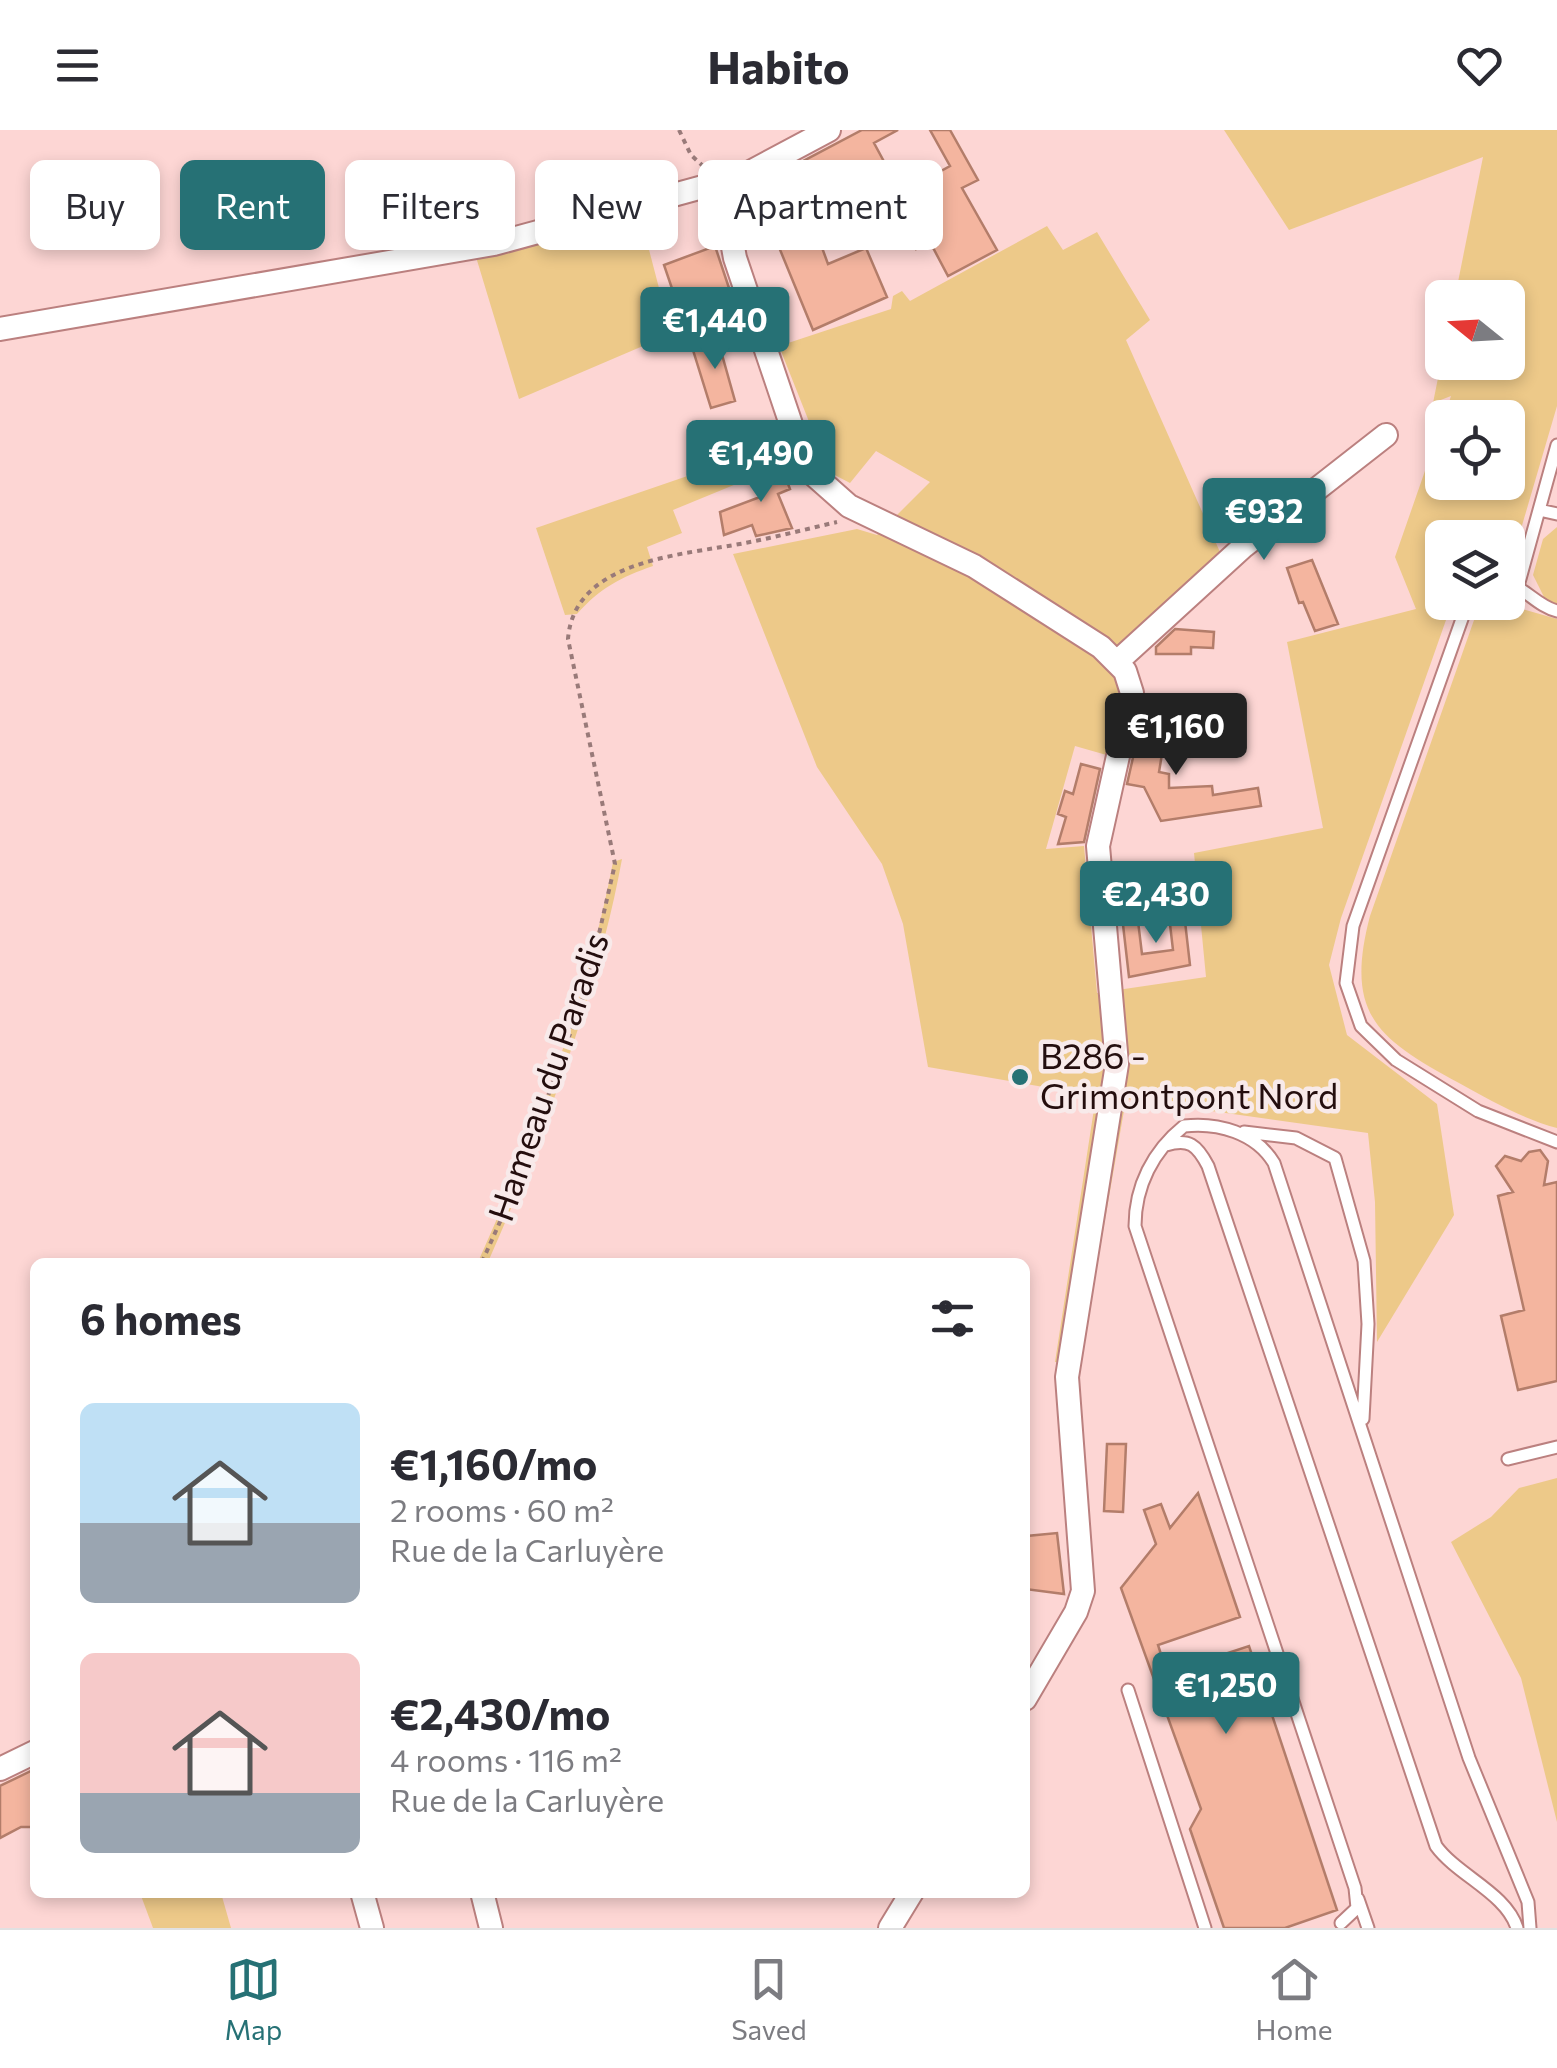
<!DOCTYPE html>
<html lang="en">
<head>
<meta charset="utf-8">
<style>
	:root { --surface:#fff; --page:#f7f7f7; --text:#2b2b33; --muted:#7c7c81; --line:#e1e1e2; --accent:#267175 }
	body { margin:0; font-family:Commissioner,sans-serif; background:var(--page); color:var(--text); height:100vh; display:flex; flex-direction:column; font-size:38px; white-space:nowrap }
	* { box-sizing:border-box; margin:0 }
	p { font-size:32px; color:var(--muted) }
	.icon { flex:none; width:55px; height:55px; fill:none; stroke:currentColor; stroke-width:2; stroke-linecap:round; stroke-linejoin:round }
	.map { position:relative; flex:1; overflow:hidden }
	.panel { position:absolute; left:30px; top:1128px; width:1000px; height:640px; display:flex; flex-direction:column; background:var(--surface); border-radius:15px; box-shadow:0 5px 15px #0003 }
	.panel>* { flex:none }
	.hud { position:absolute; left:30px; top:30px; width:1000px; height:90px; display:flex; gap:20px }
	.needle { width:65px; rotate:288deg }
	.fabs { position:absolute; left:1425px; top:150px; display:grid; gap:20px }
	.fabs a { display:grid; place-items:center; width:100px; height:100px; border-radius:15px; background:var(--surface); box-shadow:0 5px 15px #0003; font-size:50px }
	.price { position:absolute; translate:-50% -85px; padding:0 22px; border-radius:10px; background:var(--accent); color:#fff; font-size:32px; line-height:65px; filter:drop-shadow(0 2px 5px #0008) }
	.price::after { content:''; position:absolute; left:50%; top:60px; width:30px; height:22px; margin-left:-15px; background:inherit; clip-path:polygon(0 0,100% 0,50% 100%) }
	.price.current { background:#222; color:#fff }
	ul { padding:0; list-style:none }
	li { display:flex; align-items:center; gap:30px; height:250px; padding:0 50px }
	li span { display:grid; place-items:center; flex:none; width:280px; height:200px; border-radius:15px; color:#555 }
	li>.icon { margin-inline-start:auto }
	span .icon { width:120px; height:120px; fill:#fffc; stroke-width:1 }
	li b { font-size:42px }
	h2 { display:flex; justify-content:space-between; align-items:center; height:120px; padding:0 50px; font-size:42px }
	.tag { padding:0 35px; border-radius:15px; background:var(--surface); box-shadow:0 5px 15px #0003; font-size:35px; line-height:90px }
	.tag.current { background:var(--accent); color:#fff }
	header { display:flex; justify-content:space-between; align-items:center; height:130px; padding:0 50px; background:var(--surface); font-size:45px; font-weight:700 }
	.menu { display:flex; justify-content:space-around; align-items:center; height:140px; border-top:2px solid var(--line); background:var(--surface); font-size:28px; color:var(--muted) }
	.menu a { display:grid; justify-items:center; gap:5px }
	.menu .current { color:var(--accent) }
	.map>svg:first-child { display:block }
</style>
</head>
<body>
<header><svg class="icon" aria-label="menu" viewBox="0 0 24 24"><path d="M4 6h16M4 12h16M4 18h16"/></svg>Habito<svg class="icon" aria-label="heart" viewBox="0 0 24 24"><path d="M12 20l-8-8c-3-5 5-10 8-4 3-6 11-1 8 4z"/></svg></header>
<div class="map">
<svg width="1557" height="1798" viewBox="0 0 1557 1798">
	<rect width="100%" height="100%" fill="#fdd6d4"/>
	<!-- green -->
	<path fill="#edc989" d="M 1224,0 L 1557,0 L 1557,276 L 1516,416 L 1508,421 L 1508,408 L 1442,408 L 1442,472 L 1452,473 L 1341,788 L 1329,835 L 1347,905 L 1437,974 L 1454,1085 L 1377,1212 L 1375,1072 L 1368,1003 L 1126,969 L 1080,1234 L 1055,1232 L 1096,966 L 928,937 L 903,794 L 882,734 L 817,637 L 733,424 L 857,399 L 877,405 L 930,352 L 876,321 L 850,353 L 829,342 L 779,216 L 891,179 L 893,166 L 902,161 L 910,171 L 1047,96 L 1063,120 L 1097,102 L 1150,190 L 1126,210 L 1220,422 L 1106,534 L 1117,544 L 1119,579 L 1110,626 L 1075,616 L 1046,719 L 1084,716 L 1097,863 L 1206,847 L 1194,723 L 1323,698 L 1287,512 L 1416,479 L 1395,427 L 1442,292 L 1442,352 L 1508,352 L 1508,288 L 1444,287 L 1451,266 L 1433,273 L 1442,228 L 1442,232 L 1508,232 L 1508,168 L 1455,167 L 1483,27 L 1289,100 Z
		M 642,65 L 647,112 L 671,204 L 519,269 L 476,127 Z
		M 737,329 L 746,350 L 673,380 L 682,403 L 647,417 L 653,436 C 621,447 600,458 577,484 L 565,485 L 536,398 Z
		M 1557,397 L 1557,475 L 1546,471 L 1533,445 L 1543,409 Z
		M 1480,473 L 1501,473 L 1557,489 L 1557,998 C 1523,989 1490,970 1459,953 C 1378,909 1344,885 1370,786 Z
		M 622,729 C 598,861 542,1010 488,1132 L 478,1132 C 535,1005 587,869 613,732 Z
		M 1557,1348 L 1557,1692 L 1521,1548 L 1451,1412 L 1491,1387 L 1519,1358 Z
		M 140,1763 L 221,1763 L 231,1798 L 153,1798 Z"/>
	<!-- building -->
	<path fill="#f4b59f" stroke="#b37d6a" stroke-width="2.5" d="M 862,0 L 898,0 L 874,13 L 901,63 L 950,36 L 930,0 L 950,0 L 978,50 L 962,58 L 997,120 L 948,146 L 930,112 L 916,119 L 900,89 L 891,94 L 871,56 L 842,71 L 820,34 L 808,40 L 788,48 L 791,57 L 785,60 L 795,84 L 808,79 L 812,88 L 832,80 L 837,95 L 817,104 L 828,134 L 866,118 L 887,167 L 813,200 L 774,105 L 787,100 L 769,57 L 757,63 L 754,57 Z
		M 715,116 L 731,164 L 679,179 L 664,135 Z
		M 722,204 L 726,219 L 721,221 L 735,271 L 711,278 L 693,220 L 707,216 L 705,209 Z
		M 766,334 L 769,341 L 781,336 L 790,359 L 778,364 L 792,398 L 756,406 L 752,395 L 724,405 L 720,382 L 760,367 L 749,341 Z
		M 1312,430 L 1338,494 L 1315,501 L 1303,472 L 1299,473 L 1287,438 Z
		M 1175,499 L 1214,502 L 1213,518 L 1191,517 L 1191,524 L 1156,524 L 1156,517 Z
		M 1147,566 L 1165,571 L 1154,619 L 1163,618 L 1159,642 L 1169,644 L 1169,658 L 1212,656 L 1213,665 L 1258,658 L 1261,676 L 1161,691 L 1144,657 L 1127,654 Z
		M 1081,634 L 1100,639 L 1084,712 L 1058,714 L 1066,687 L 1058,684 L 1065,661 L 1073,664 Z
		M 1183,774 L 1190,835 L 1129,847 L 1122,786 L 1137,783 L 1142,824 L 1173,820 L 1168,777 Z
		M 1540,1020 L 1548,1031 L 1544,1055 L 1557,1052 L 1557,1251 L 1518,1260 L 1501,1186 L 1524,1180 L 1498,1066 L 1513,1062 L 1496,1036 L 1505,1026 L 1521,1031 L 1529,1022 Z
		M 1107,1314 L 1126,1314 L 1123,1382 L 1104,1381 Z
		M 1198,1363 L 1240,1487 L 1158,1515 L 1167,1543 L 1249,1516 L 1337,1780 L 1285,1798 L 1224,1798 L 1190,1699 L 1201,1679 L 1121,1458 L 1156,1414 L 1144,1380 L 1161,1374 L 1170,1398 Z
		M 1057,1403 L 1064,1464 L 1025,1459 L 1027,1406 Z
		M 35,1639 L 35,1697 L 21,1697 L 0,1708 L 0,1656 Z"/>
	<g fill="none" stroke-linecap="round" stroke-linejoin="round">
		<defs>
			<path id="service" d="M 1539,380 L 1557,384
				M 1508,454 C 1526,458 1537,476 1557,481
				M 1518,456 L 1557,315
				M 1468,472 L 1353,796 L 1346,853 L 1361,896 L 1396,930 L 1478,981 L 1557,1012
				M 1244,1002 L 1296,1008 L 1335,1028 L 1364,1131 L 1368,1194 L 1363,1289
				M 1166,1015 C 1189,1008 1197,1015 1208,1036 L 1436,1716 C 1458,1746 1506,1763 1517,1798
				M 1508,1329 L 1557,1317
				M 1128,1560 L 1205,1798
				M 1358,1769 L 1368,1798
				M 1341,1793 L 1357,1778 L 1355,1758 L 1135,1096 C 1135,1056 1153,1021 1184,996 C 1218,992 1256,1003 1274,1033 L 1469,1628 L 1528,1772 L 1530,1798"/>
			<path id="minor" d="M 721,52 L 735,128 L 797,312 L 814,345 L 849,376 L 974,436 L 1101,517 L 1125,541 L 1132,563 L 1098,716 L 1117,934 L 1067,1247 L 1083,1461 L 1076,1482 L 1025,1569
				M 0,199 L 494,114 L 743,46 L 829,0
				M 1118,531 L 1244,416 L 1386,305
				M 0,1639 L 35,1622
				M 362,1762 L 372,1798
				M 482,1762 L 491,1798
				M 890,1798 L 912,1762"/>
		</defs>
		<!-- service casing -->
		<use href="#service" stroke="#bb807f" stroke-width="15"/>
		<!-- minor casing -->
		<use href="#minor" stroke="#bb807f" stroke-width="26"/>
		<!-- path -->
		<path stroke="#997a79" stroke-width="4" stroke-dasharray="5 5" stroke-linecap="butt" d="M 679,0 L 691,25 L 704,37
			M 482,1132 L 516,1056 L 587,856 L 615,734 L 568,509 C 574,429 684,425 745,413 C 776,407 807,399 837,392"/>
		<!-- service -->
		<use href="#service" stroke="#fff" stroke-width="11"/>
		<!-- minor -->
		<use href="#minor" stroke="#fff" stroke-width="22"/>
	</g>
	<!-- markers -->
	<circle fill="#267175" stroke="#f8eaea" stroke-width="4" cx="1020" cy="947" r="10"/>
	<g text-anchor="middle" stroke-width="9" stroke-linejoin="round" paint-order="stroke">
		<!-- poi labels -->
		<g font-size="35" fill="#240e0e" stroke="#f8eaea" text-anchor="start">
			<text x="1040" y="939">B286 -<tspan x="1040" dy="40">Grimontpont Nord</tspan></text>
		</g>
		<!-- street labels -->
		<g font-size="35" fill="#240e0e" stroke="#f8eaea">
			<text transform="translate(549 947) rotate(-71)" y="12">Hameau du Paradis</text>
		</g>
	</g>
</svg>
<div class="fabs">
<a><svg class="needle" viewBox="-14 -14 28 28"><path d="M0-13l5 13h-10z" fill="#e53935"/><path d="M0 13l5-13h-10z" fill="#7c7c81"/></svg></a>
<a><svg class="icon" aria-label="locate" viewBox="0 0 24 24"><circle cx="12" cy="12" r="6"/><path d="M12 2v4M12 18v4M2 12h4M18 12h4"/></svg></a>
<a><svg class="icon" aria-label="layers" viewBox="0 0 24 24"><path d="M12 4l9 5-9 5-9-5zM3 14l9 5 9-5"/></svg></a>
</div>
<b class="price" style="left:715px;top:242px">€1,440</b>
<b class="price" style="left:761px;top:375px">€1,490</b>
<b class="price" style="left:1264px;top:433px">€932</b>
<b class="price current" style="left:1176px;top:648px">€1,160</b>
<b class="price" style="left:1156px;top:816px">€2,430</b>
<b class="price" style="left:1226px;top:1607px">€1,250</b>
<div class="hud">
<a class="tag">Buy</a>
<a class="tag current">Rent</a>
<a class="tag">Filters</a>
<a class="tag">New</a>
<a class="tag">Apartment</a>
</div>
<section class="panel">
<h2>6 homes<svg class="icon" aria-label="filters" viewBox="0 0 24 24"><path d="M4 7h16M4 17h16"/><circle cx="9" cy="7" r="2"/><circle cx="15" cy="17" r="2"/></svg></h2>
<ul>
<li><span style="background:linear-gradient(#bfe0f5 60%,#9aa5b1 0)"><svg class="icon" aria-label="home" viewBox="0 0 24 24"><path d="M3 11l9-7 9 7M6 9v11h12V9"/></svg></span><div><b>€1,160/mo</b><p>2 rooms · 60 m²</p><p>Rue de la Carluyère</p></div></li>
<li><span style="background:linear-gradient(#f6c9c9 70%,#9aa5b1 0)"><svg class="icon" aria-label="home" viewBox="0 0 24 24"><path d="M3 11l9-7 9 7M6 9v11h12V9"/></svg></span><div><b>€2,430/mo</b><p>4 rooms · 116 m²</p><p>Rue de la Carluyère</p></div></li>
</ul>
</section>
</div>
<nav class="menu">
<a class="current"><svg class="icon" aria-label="map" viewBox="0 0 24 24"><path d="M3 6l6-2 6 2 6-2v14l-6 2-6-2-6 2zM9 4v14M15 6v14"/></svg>Map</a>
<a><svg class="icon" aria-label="saved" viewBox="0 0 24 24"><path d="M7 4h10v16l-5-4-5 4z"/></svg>Saved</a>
<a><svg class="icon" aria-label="home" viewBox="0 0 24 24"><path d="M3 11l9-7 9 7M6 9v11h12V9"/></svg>Home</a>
</nav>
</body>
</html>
